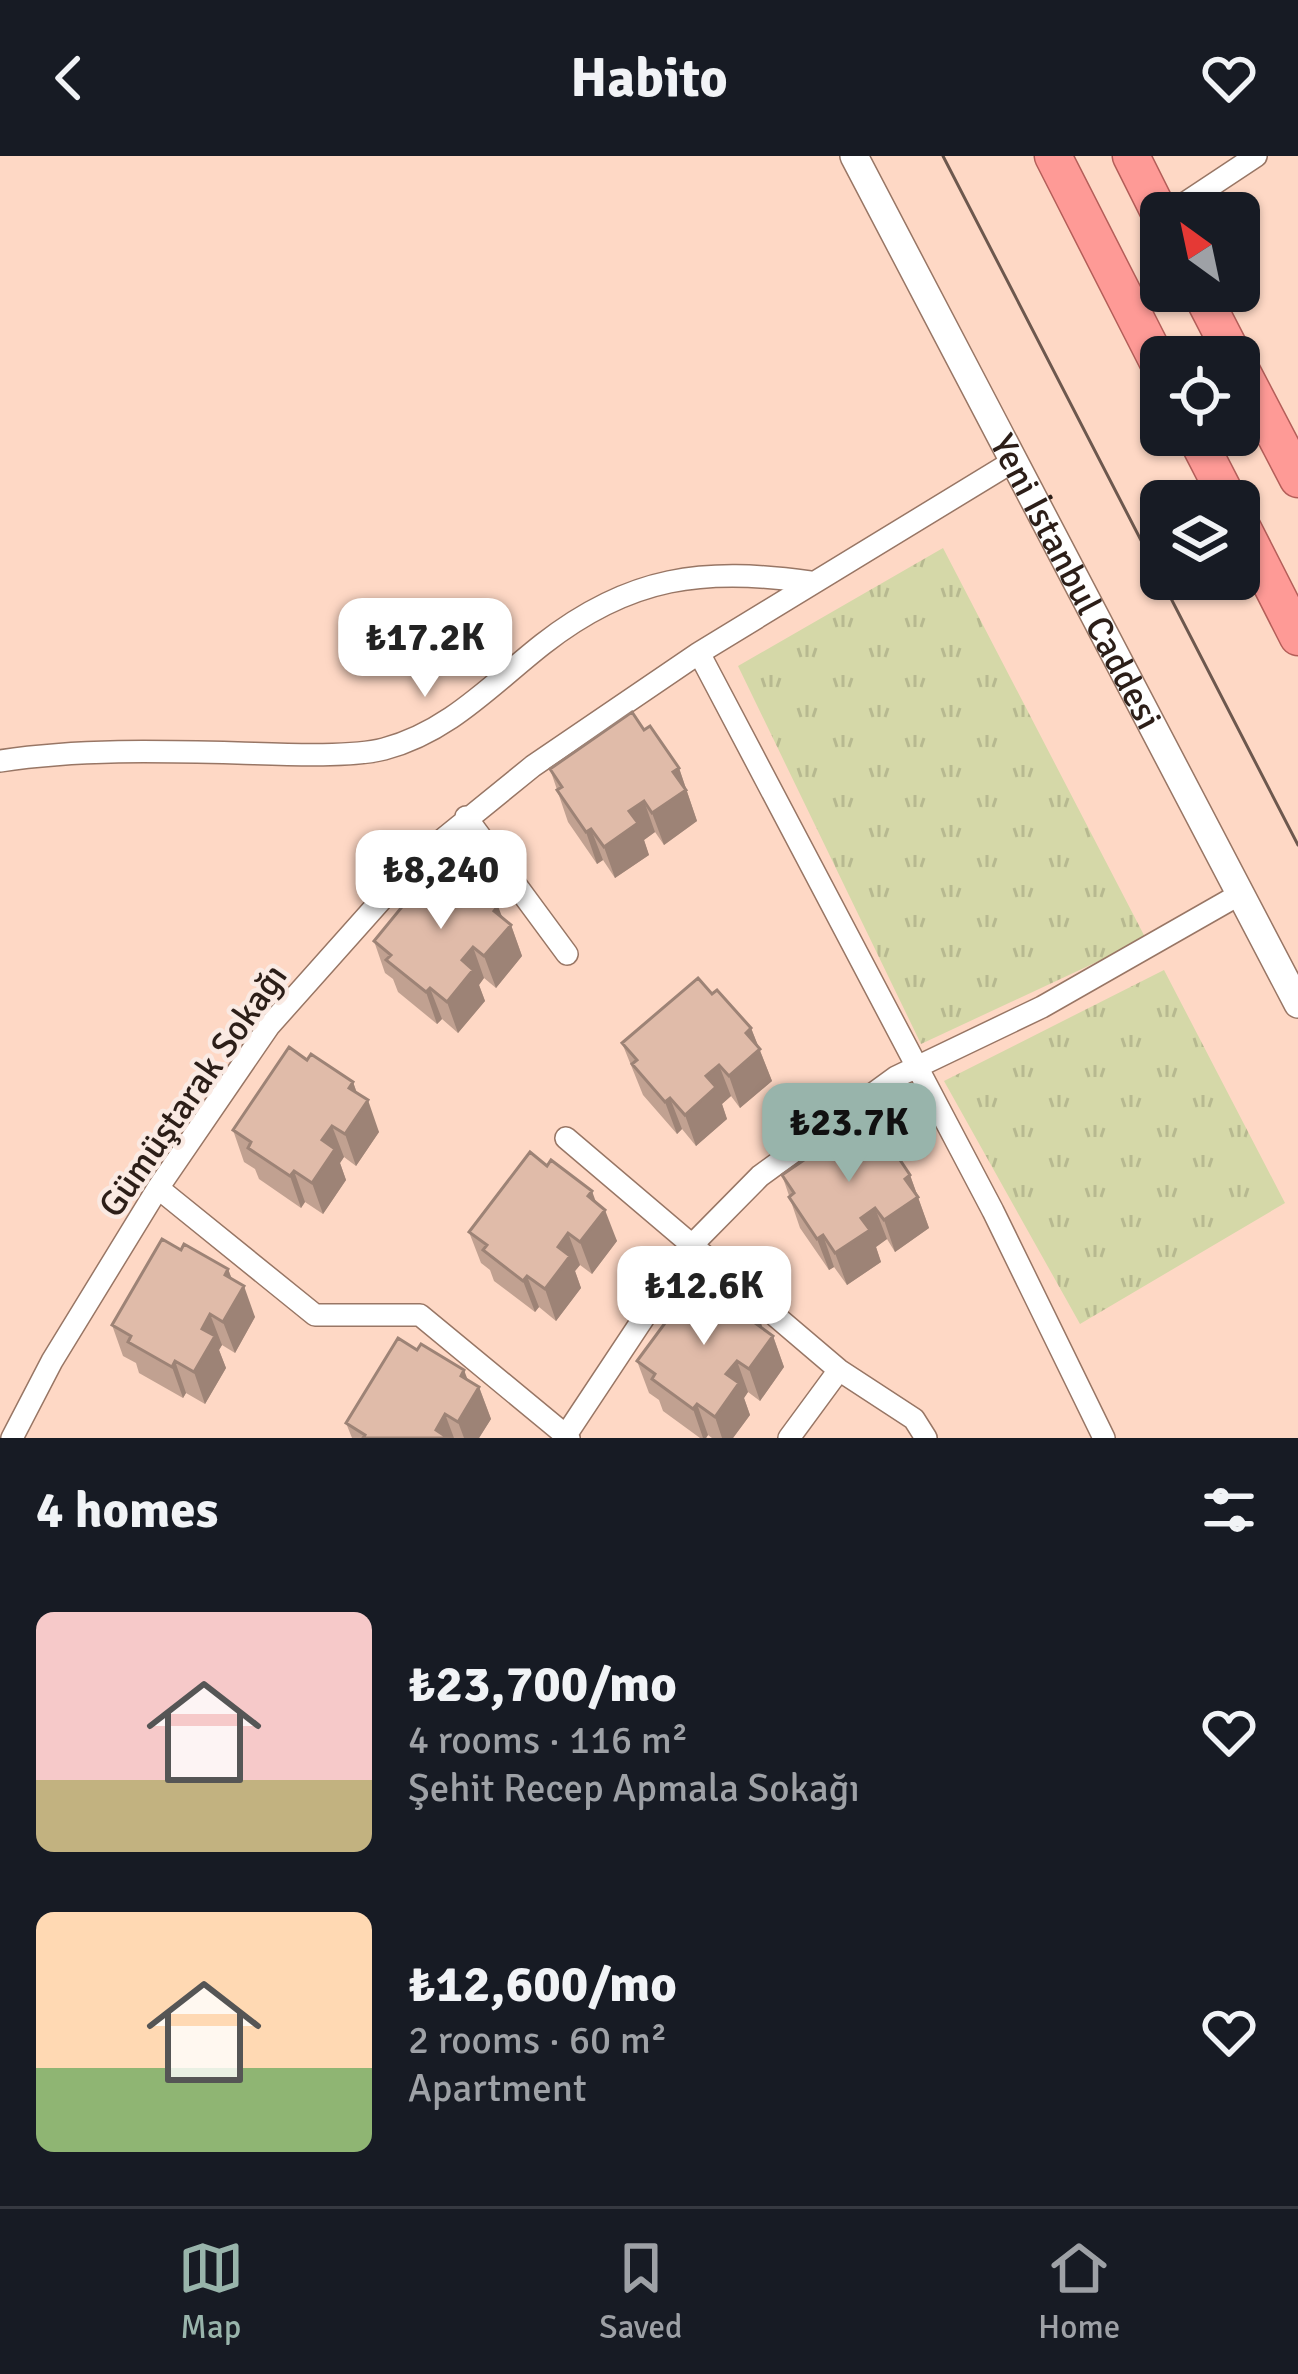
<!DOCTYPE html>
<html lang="en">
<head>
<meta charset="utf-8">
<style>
	:root { --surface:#171b24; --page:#20242c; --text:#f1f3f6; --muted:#9ea1a6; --line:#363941; --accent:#98b4ab }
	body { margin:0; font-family:Signika,sans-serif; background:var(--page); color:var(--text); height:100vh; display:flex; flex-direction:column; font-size:45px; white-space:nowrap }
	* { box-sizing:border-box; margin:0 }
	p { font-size:39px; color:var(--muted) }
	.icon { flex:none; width:66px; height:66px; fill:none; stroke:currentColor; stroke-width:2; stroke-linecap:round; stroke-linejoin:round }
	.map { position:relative; height:1282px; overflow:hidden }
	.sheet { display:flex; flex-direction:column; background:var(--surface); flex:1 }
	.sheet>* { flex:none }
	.needle { width:78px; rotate:327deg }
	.buttons { position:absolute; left:1140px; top:36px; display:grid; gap:24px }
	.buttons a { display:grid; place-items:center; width:120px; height:120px; border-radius:18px; background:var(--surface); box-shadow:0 3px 9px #0004; font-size:60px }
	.price { position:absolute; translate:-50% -102px; padding:0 27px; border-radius:24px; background:#fff; color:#222; font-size:39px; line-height:78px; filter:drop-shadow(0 3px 6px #0008) }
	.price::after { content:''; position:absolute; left:50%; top:72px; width:36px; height:27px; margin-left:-18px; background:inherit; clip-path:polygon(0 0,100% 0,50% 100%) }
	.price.selected { background:var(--accent); color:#111 }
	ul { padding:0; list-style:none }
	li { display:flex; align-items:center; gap:36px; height:300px; padding:0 36px }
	li span { display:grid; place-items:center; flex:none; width:336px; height:240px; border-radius:18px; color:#555 }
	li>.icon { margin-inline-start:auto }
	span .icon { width:144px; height:144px; fill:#fffc; stroke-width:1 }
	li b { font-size:51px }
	h2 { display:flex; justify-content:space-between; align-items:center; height:144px; padding:0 36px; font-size:51px }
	header { display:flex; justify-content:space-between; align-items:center; height:156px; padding:0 36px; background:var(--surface); font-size:54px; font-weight:700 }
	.menu { display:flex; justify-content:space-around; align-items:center; height:168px; border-top:3px solid var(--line); background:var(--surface); font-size:33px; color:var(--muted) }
	.menu a { display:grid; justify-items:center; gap:6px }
	.menu .selected { color:var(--accent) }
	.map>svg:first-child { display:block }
</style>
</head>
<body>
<header><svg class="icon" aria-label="back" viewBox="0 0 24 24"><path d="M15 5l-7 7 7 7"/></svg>Habito<svg class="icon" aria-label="heart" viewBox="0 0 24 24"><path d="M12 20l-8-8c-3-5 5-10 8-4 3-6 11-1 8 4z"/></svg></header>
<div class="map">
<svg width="1298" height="1282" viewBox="0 0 1298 1282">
	<defs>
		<pattern id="grass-tufts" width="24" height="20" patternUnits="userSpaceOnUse" patternTransform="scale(3)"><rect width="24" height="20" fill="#d5d8a8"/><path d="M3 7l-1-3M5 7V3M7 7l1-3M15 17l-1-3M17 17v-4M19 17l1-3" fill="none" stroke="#b7b990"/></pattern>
	</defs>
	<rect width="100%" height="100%" fill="#fed8c5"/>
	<!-- grass -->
	<path fill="url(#grass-tufts)" d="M 943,392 L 1146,783 L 921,888 L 738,510 Z
		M 1164,814 L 1285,1047 L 1080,1168 L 944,925 Z"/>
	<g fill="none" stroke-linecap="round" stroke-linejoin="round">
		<defs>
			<path id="minor" d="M 1170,57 L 1256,0
				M 699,497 L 993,1055 L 1104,1282
				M 0,605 C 79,593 158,595 238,597 C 275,598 350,602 384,593 C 449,576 492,528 543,488 C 630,420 704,411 810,426
				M 466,661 L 567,798
				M 566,982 L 839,1214 L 914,1263 L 926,1282
				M 158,1032 L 315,1159 L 420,1159 L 569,1282
				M 12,1282 L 52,1205 L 158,1032 L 269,870 L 416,705 L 533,610 L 699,497 L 1012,306
				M 564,1282 L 692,1089 L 760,1020 L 896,921 L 1042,851 L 1242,737
				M 789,1282 L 839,1214"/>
			<g id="tertiary">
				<path id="s1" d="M 854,0 L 1298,848"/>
			</g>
			<path id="trunk" d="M 1053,0 L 1161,212
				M 1131,0 L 1161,60
				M 1200,135 L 1234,201
				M 1239,210 L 1298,323
				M 1195,279 L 1229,345
				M 1239,365 L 1298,481"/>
		</defs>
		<!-- minor casing -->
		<use href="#minor" stroke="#987665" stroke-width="24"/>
		<!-- tertiary casing -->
		<use href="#tertiary" stroke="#987665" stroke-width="30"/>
		<!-- trunk casing -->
		<use href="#trunk" stroke="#b45e59" stroke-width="39"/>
		<!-- minor -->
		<use href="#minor" stroke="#fff" stroke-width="21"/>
		<!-- tertiary -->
		<use href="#tertiary" stroke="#fff" stroke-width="27"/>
		<!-- trunk -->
		<use href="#trunk" stroke="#fe9a96" stroke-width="36"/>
		<!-- tram -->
		<path stroke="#6d584e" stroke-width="3" d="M 943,0 L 1298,689"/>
	</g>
	<!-- wall -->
	<path fill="#c1a191" d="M 644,574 L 679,612 L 697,665 L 664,689 L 655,676 L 644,684 L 649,699 L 615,722 L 603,704 L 597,708 L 568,666 L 550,613 Z
		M 502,762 L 511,769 L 522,800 L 496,832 L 484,822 L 479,829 L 485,845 L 458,877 L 442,863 L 437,868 L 398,836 L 393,823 L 385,817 L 374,785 Z
		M 751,872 L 772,925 L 740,952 L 731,940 L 722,948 L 727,963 L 696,990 L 682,973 L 677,978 L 643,939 L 622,887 Z
		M 307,904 L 353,926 L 357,937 L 379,976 L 356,1010 L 344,1001 L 340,1007 L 346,1024 L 323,1058 L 305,1046 L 301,1052 L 259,1023 L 255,1013 L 244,1006 L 233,974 Z
		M 877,981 L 910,1019 L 929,1072 L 895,1096 L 887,1083 L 876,1091 L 881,1106 L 847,1129 L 834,1111 L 829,1114 L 800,1072 L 782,1019 Z
		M 596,1046 L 617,1085 L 592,1118 L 580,1109 L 575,1115 L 581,1132 L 556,1165 L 539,1151 L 535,1156 L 494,1125 L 490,1114 L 481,1107 L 469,1076 Z
		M 181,1094 L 228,1113 L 232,1123 L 255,1161 L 235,1197 L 222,1189 L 219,1194 L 226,1212 L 205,1248 L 186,1237 L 183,1242 L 139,1217 L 136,1207 L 123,1200 L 112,1169 Z
		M 714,1137 L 759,1162 L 763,1173 L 773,1180 L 784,1211 L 760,1245 L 748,1236 L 744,1242 L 750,1259 L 733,1282 L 712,1282 L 708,1279 L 706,1282 L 700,1282 L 663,1255 L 659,1244 L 649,1237 L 637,1205 Z
		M 468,1224 L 479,1231 L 491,1263 L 479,1282 L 352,1282 L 346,1267 Z"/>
	<!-- shaded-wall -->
	<path fill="#9d8376" d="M 679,612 L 697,665 L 664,689 L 652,657 L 673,616 Z
		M 644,645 L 655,676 L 644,684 L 649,699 L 615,722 L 604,691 L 629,655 Z
		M 591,673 L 603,704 L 597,708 L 586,676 Z
		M 498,750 L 507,774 L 511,769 L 522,800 L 496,832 L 484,800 L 494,755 Z
		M 473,791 L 484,822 L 479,829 L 485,845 L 458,877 L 447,846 L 462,804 Z
		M 430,832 L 442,863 L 437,868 L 426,836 Z
		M 751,872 L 772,925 L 740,952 L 729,920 L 746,877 Z
		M 719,909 L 731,940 L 722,948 L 727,963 L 696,990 L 685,959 L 706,920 Z
		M 353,926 L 362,952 L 368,944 L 379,976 L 356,1010 L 345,978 L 349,932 Z
		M 670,942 L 682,973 L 677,978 L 665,946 Z
		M 332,970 L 344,1001 L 340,1007 L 346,1024 L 323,1058 L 312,1027 L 322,984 Z
		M 294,1015 L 305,1046 L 301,1052 L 290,1020 Z
		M 910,1019 L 929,1072 L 895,1096 L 884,1064 L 905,1023 Z
		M 592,1035 L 601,1060 L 605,1054 L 617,1085 L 592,1118 L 580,1086 L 588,1040 Z
		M 875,1052 L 887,1083 L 876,1091 L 881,1106 L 847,1129 L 835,1097 L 861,1062 Z
		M 568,1077 L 580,1109 L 575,1115 L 581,1132 L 556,1165 L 545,1133 L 558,1091 Z
		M 823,1079 L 834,1111 L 829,1114 L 817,1083 Z
		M 228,1113 L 238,1140 L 244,1130 L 255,1161 L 235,1197 L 223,1166 L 225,1119 Z
		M 527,1120 L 539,1151 L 535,1156 L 523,1125 Z
		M 210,1158 L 222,1189 L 219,1194 L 226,1212 L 205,1248 L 194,1216 L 202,1173 Z
		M 759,1162 L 768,1187 L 773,1180 L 784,1211 L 760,1245 L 749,1213 L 755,1167 Z
		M 175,1205 L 186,1237 L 183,1242 L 172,1211 Z
		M 737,1205 L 748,1236 L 744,1242 L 750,1259 L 733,1282 L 722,1282 L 715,1261 L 726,1218 Z
		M 464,1214 L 474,1240 L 479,1231 L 491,1263 L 479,1282 L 464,1282 L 458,1266 L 461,1220 Z
		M 697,1248 L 708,1279 L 706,1282 L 703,1282 L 693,1253 Z
		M 445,1258 L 454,1282 L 439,1282 L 436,1274 Z"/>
	<!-- building -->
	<path fill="#e0bba9" stroke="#9d8376" stroke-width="3" d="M 632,556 L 644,574 L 650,570 L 679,612 L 673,616 L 686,634 L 652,657 L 644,645 L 629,655 L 638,667 L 604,691 L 591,673 L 586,676 L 557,634 L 562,631 L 550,613 Z
		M 437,708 L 454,722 L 459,717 L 498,750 L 494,755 L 511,769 L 484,800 L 473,791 L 462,804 L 473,814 L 447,846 L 430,832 L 426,836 L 386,804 L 391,799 L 374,785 Z
		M 698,822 L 712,838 L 717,834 L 751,872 L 746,877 L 760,893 L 729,920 L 719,909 L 706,920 L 716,931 L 685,959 L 670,942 L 665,946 L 632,908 L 637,904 L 622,887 Z
		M 289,891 L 307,904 L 311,898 L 353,926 L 349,932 L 368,944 L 345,978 L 332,970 L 322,984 L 335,993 L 312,1027 L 294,1015 L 290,1020 L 248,992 L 251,986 L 233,974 Z
		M 864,963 L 877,981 L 882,977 L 910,1019 L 905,1023 L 918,1041 L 884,1064 L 875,1052 L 861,1062 L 870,1074 L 835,1097 L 823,1079 L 817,1083 L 789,1041 L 794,1037 L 782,1019 Z
		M 530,996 L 547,1010 L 551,1004 L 592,1035 L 588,1040 L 605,1054 L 580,1086 L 568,1077 L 558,1091 L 570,1100 L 545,1133 L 527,1120 L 523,1125 L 483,1094 L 487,1089 L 469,1076 Z
		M 162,1083 L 181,1094 L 184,1088 L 228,1113 L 225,1119 L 244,1130 L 223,1166 L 210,1158 L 202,1173 L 215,1180 L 194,1216 L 175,1205 L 172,1211 L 128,1186 L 131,1180 L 112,1169 Z
		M 696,1125 L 714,1137 L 718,1132 L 759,1162 L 755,1167 L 773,1180 L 749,1213 L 737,1205 L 726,1218 L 739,1227 L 715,1261 L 697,1248 L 693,1253 L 652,1223 L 655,1218 L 637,1205 Z
		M 398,1182 L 417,1194 L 421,1188 L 464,1214 L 461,1220 L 479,1231 L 458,1266 L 445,1258 L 436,1274 L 448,1282 L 363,1282 L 365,1279 L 346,1267 Z"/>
	<g text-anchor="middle" stroke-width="9" stroke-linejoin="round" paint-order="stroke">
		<!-- street labels -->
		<g font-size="36" fill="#2c1e18" stroke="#faeae3">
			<text dy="13" stroke="none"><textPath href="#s1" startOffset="480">Yeni İstanbul Caddesi</textPath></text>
			<text transform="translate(192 934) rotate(-55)" y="13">Gümüştarak Sokağı</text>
		</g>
	</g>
</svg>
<div class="buttons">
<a><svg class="needle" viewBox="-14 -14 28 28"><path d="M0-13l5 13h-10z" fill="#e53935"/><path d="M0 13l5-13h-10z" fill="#9ea1a6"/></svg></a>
<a><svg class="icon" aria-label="locate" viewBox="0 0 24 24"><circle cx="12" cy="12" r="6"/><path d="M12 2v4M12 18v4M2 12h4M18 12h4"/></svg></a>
<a><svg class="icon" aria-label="layers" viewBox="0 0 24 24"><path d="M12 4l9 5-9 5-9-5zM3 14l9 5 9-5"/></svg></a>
</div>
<b class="price" style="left:425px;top:544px">₺17.2K</b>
<b class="price" style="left:441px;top:776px">₺8,240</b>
<b class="price selected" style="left:849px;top:1029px">₺23.7K</b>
<b class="price" style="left:704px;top:1192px">₺12.6K</b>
</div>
<section class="sheet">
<h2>4 homes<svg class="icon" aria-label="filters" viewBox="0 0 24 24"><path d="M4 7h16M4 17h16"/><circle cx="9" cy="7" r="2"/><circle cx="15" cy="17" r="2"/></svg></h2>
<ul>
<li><span style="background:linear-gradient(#f6c9c9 70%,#c2b280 0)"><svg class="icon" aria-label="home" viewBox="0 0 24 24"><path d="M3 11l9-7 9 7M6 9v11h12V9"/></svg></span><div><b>₺23,700/mo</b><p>4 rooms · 116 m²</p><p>Şehit Recep Apmala Sokağı</p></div><svg class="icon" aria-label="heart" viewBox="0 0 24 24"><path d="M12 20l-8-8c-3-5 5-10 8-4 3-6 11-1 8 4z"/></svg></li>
<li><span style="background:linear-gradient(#ffd9b3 65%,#8fb573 0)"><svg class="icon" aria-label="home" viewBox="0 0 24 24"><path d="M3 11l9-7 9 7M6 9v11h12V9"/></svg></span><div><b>₺12,600/mo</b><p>2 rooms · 60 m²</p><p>Apartment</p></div><svg class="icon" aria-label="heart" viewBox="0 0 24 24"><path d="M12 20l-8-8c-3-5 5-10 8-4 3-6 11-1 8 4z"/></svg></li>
</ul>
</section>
<nav class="menu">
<a class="selected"><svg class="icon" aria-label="map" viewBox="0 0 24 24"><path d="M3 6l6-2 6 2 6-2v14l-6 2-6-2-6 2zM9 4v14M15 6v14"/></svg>Map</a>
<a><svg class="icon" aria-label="saved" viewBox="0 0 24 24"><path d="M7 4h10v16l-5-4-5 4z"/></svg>Saved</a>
<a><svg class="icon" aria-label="home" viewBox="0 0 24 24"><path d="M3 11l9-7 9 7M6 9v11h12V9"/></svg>Home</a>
</nav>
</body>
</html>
